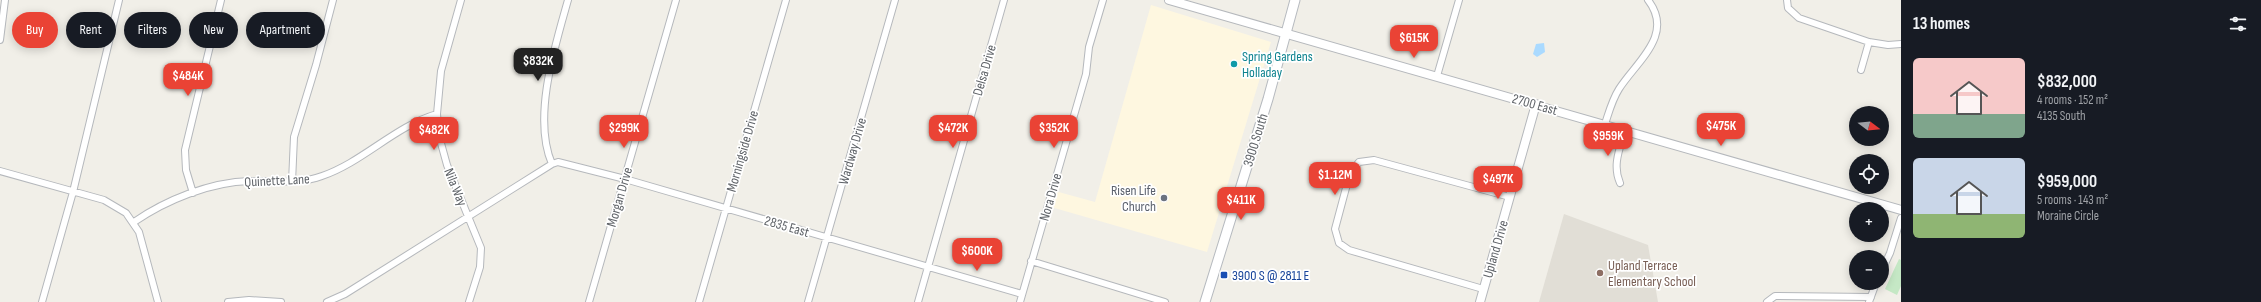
<!DOCTYPE html>
<html lang="en">
<head>
<meta charset="utf-8">
<style>
	:root { --surface:#171b24; --page:#20242c; --text:#f1f3f6; --muted:#9ea1a6; --accent:#ea4335 }
	body { margin:0; font-family:"Sofia Sans Condensed",sans-serif; background:var(--page); color:var(--text); height:100vh; display:flex; flex-direction:column; font-size:15px; white-space:nowrap }
	* { box-sizing:border-box; margin:0 }
	p { font-size:13px; color:var(--muted) }
	.icon { flex:none; width:22px; height:22px; fill:none; stroke:currentColor; stroke-width:2; stroke-linecap:round; stroke-linejoin:round }
	.map { position:relative; flex:1; overflow:hidden }
	.panel { display:flex; flex-direction:column; background:var(--surface); width:360px }
	.panel>* { flex:none }
	.guide { position:absolute; left:12px; top:12px; width:380px; height:36px; display:flex; gap:8px }
	.needle { width:26px; rotate:106deg }
	.tools { position:absolute; left:1849px; top:106px; display:grid; gap:8px }
	.tools a { display:grid; place-items:center; width:40px; height:40px; border-radius:50%; background:var(--surface); box-shadow:0 2px 10px #0003; font-size:20px }
	.price { position:absolute; translate:-50% -34px; padding:0 9px; border-radius:8px; background:var(--accent); color:#fff; font-size:13px; line-height:26px; filter:drop-shadow(0 1px 2px #0008) }
	.price::after { content:''; position:absolute; left:50%; top:24px; width:12px; height:9px; margin-left:-6px; background:inherit; clip-path:polygon(0 0,100% 0,50% 100%) }
	.price.current { background:#222; color:#fff }
	ul { padding:0; list-style:none }
	li { display:flex; align-items:center; gap:12px; height:100px; padding:0 12px }
	li span { display:grid; place-items:center; flex:none; width:112px; height:80px; border-radius:6px; color:#555 }
	li>.icon { margin-inline-start:auto }
	span .icon { width:48px; height:48px; fill:#fffc; stroke-width:1 }
	li b { font-size:17px }
	h2 { display:flex; justify-content:space-between; align-items:center; height:48px; padding:0 12px; font-size:17px }
	.tag { padding:0 14px; border-radius:18px; background:var(--surface); box-shadow:0 2px 10px #0003; font-size:14px; line-height:36px }
	.tag.current { background:var(--accent); color:#fff }
	main { display:flex; flex:1; min-height:0 }
	.map>svg:first-child { display:block }
</style>
</head>
<body>
<main>
<div class="map">
<svg width="1901" height="302" viewBox="0 0 1901 302">
	<rect width="100%" height="100%" fill="#f1efe8"/>
	<!-- commercial -->
	<path fill="#fef7e0" d="M 1151,5 L 1271,42 L 1207,252 L 1051,207 L 1055,191 L 1095,202 Z"/>
	<!-- education -->
	<path fill="#e1ded6" d="M 1564,214 L 1648,245 L 1658,302 L 1539,302 Z"/>
	<!-- green -->
	<path fill="#c5e8c5" d="M 1899,259 L 1901,260 L 1901,286 L 1897,295 L 1885,289 Z"/>
	<!-- water -->
	<path fill="#aadaff" d="M 1544,43 L 1545,52 L 1537,57 L 1533,54 L 1536,44 Z"/>
	<g fill="none" stroke-linecap="round" stroke-linejoin="round">
		<defs>
			<path id="minor" d="M 461,0 L 441,71 L 437,114 L 439,136 L 447,165 L 481,248 L 480,267 L 469,302
				M 1787,0 L 1788,8 L 1799,18 L 1869,42 L 1888,45 L 1901,44
				M 0,40 L 5,0
				M 1861,70 L 1869,42
				M 1437,76 L 1459,0
				M 1605,124 C 1609,112 1612,100 1619,89 C 1636,62 1675,35 1648,0
				M 552,164 C 532,118 555,46 568,0
				M 0,171 L 104,200 L 126,213 L 139,232 L 158,302
				M 292,182 L 294,137 L 316,65 L 333,0
				M 1620,183 C 1612,165 1620,148 1625,130
				M 193,193 L 186,170 L 185,150 L 221,0
				M 134,222 C 166,200 210,182 250,181 C 275,180 298,185 322,176 C 363,162 395,126 437,114
				M 1031,261 L 1165,302
				M 1882,270 L 1890,253 L 1901,218
				M 1483,289 L 1349,250 L 1339,243 L 1335,229 L 1350,173 L 1359,162 L 1374,160 L 1510,197
				M 42,302 L 73,192 L 119,0
				M 228,302 L 249,300 L 281,302
				M 327,302 L 345,294 L 552,164 L 558,162 L 625,179 L 1022,294
				M 589,302 L 676,0
				M 699,302 L 786,0
				M 808,302 L 895,0
				M 918,302 L 1004,0
				M 1020,302 L 1086,74 L 1089,47 L 1103,0
				M 1767,302 L 1775,296 L 1871,297
				M 1869,302 L 1876,283"/>
			<path id="tertiary" d="M 1169,0 L 1901,210
				M 1480,302 L 1536,104"/>
			<path id="secondary" d="M 1205,302 L 1268,99 L 1295,0"/>
		</defs>
		<!-- minor casing -->
		<use href="#minor" stroke="#b5b8bc" stroke-width="8"/>
		<!-- tertiary casing -->
		<use href="#tertiary" stroke="#b5b8bc" stroke-width="10"/>
		<!-- secondary casing -->
		<use href="#secondary" stroke="#b6babf" stroke-width="11"/>
		<!-- minor -->
		<use href="#minor" stroke="#fff" stroke-width="6"/>
		<!-- tertiary -->
		<use href="#tertiary" stroke="#fff" stroke-width="8"/>
		<!-- secondary -->
		<use href="#secondary" stroke="#fff" stroke-width="9"/>
	</g>
	<!-- markers -->
	<circle fill="#0f9aa8" stroke="#fff" stroke-width="1.5" cx="1234" cy="64" r="4"/>
	<circle fill="#6b7280" stroke="#fff" stroke-width="1.5" cx="1164" cy="198" r="4"/>
	<circle fill="#8d6e63" stroke="#fff" stroke-width="1.5" cx="1600" cy="273" r="4"/>
	<rect fill="#1a4fb4" stroke="#fff" stroke-width="1.5" x="1220" y="271" width="8" height="8" rx="2"/>
	<g text-anchor="middle" stroke-width="3.5" stroke-linejoin="round" paint-order="stroke">
		<!-- culture labels -->
		<g font-size="14" fill="#0d838f" stroke="#fff" text-anchor="start">
			<text x="1242" y="61">Spring Gardens<tspan x="1242" dy="16">Holladay</tspan></text>
		</g>
		<!-- street labels -->
		<g font-size="14" fill="#5f6368" stroke="#fff">
			<text transform="translate(984 70) rotate(-74)" y="5">Delsa Drive</text>
			<text transform="translate(1535 104) rotate(16)" y="5">2700 East</text>
			<text transform="translate(1255 140) rotate(-73)" y="5">3900 South</text>
			<text transform="translate(742 151) rotate(-74)" y="5">Morningside Drive</text>
			<text transform="translate(852 151) rotate(-74)" y="5">Wardway Drive</text>
			<text transform="translate(277 180) rotate(-3)" y="5">Quinette Lane</text>
			<text transform="translate(456 187) rotate(68)" y="5">Nila Way</text>
			<text transform="translate(619 197) rotate(-74)" y="5">Morgan Drive</text>
			<text transform="translate(1050 197) rotate(-74)" y="5">Nora Drive</text>
			<text transform="translate(787 226) rotate(16)" y="5">2835 East</text>
			<text transform="translate(1495 249) rotate(-74)" y="5">Upland Drive</text>
		</g>
		<!-- worship labels -->
		<g font-size="14" fill="#5b616d" stroke="#fff" text-anchor="end">
			<text x="1156" y="195">Risen Life<tspan x="1156" dy="16">Church</tspan></text>
		</g>
		<!-- education labels -->
		<g font-size="14" fill="#785e54" stroke="#fff" text-anchor="start">
			<text x="1608" y="270">Upland Terrace<tspan x="1608" dy="16">Elementary School</tspan></text>
		</g>
		<!-- transit labels -->
		<g font-size="14" fill="#164399" stroke="#fff" text-anchor="start">
			<text x="1232" y="280">3900 S @ 2811 E</text>
		</g>
	</g>
</svg>
<div class="tools">
<a><svg class="needle" viewBox="-14 -14 28 28"><path d="M0-13l5 13h-10z" fill="#e53935"/><path d="M0 13l5-13h-10z" fill="#9ea1a6"/></svg></a>
<a><svg class="icon" aria-label="locate" viewBox="0 0 24 24"><circle cx="12" cy="12" r="6"/><path d="M12 2v4M12 18v4M2 12h4M18 12h4"/></svg></a>
<a>+</a>
<a>−</a>
</div>
<b class="price" style="left:1414px;top:59px">$615K</b>
<b class="price current" style="left:538px;top:82px">$832K</b>
<b class="price" style="left:188px;top:97px">$484K</b>
<b class="price" style="left:1721px;top:147px">$475K</b>
<b class="price" style="left:624px;top:149px">$299K</b>
<b class="price" style="left:953px;top:149px">$472K</b>
<b class="price" style="left:1054px;top:149px">$352K</b>
<b class="price" style="left:434px;top:151px">$482K</b>
<b class="price" style="left:1608px;top:157px">$959K</b>
<b class="price" style="left:1335px;top:196px">$1.12M</b>
<b class="price" style="left:1498px;top:200px">$497K</b>
<b class="price" style="left:1241px;top:221px">$411K</b>
<b class="price" style="left:977px;top:272px">$600K</b>
<div class="guide">
<a class="tag current">Buy</a>
<a class="tag">Rent</a>
<a class="tag">Filters</a>
<a class="tag">New</a>
<a class="tag">Apartment</a>
</div>
</div>
<section class="panel">
<h2>13 homes<svg class="icon" aria-label="filters" viewBox="0 0 24 24"><path d="M4 7h16M4 17h16"/><circle cx="9" cy="7" r="2"/><circle cx="15" cy="17" r="2"/></svg></h2>
<ul>
<li><span style="background:linear-gradient(#f6c9c9 70%,#7fa58c 0)"><svg class="icon" aria-label="home" viewBox="0 0 24 24"><path d="M3 11l9-7 9 7M6 9v11h12V9"/></svg></span><div><b>$832,000</b><p>4 rooms · 152 m²</p><p>4135 South</p></div></li>
<li><span style="background:linear-gradient(#c9d6e8 70%,#8fb573 0)"><svg class="icon" aria-label="home" viewBox="0 0 24 24"><path d="M3 11l9-7 9 7M6 9v11h12V9"/></svg></span><div><b>$959,000</b><p>5 rooms · 143 m²</p><p>Moraine Circle</p></div></li>
</ul>
</section>
</main>
</body>
</html>
